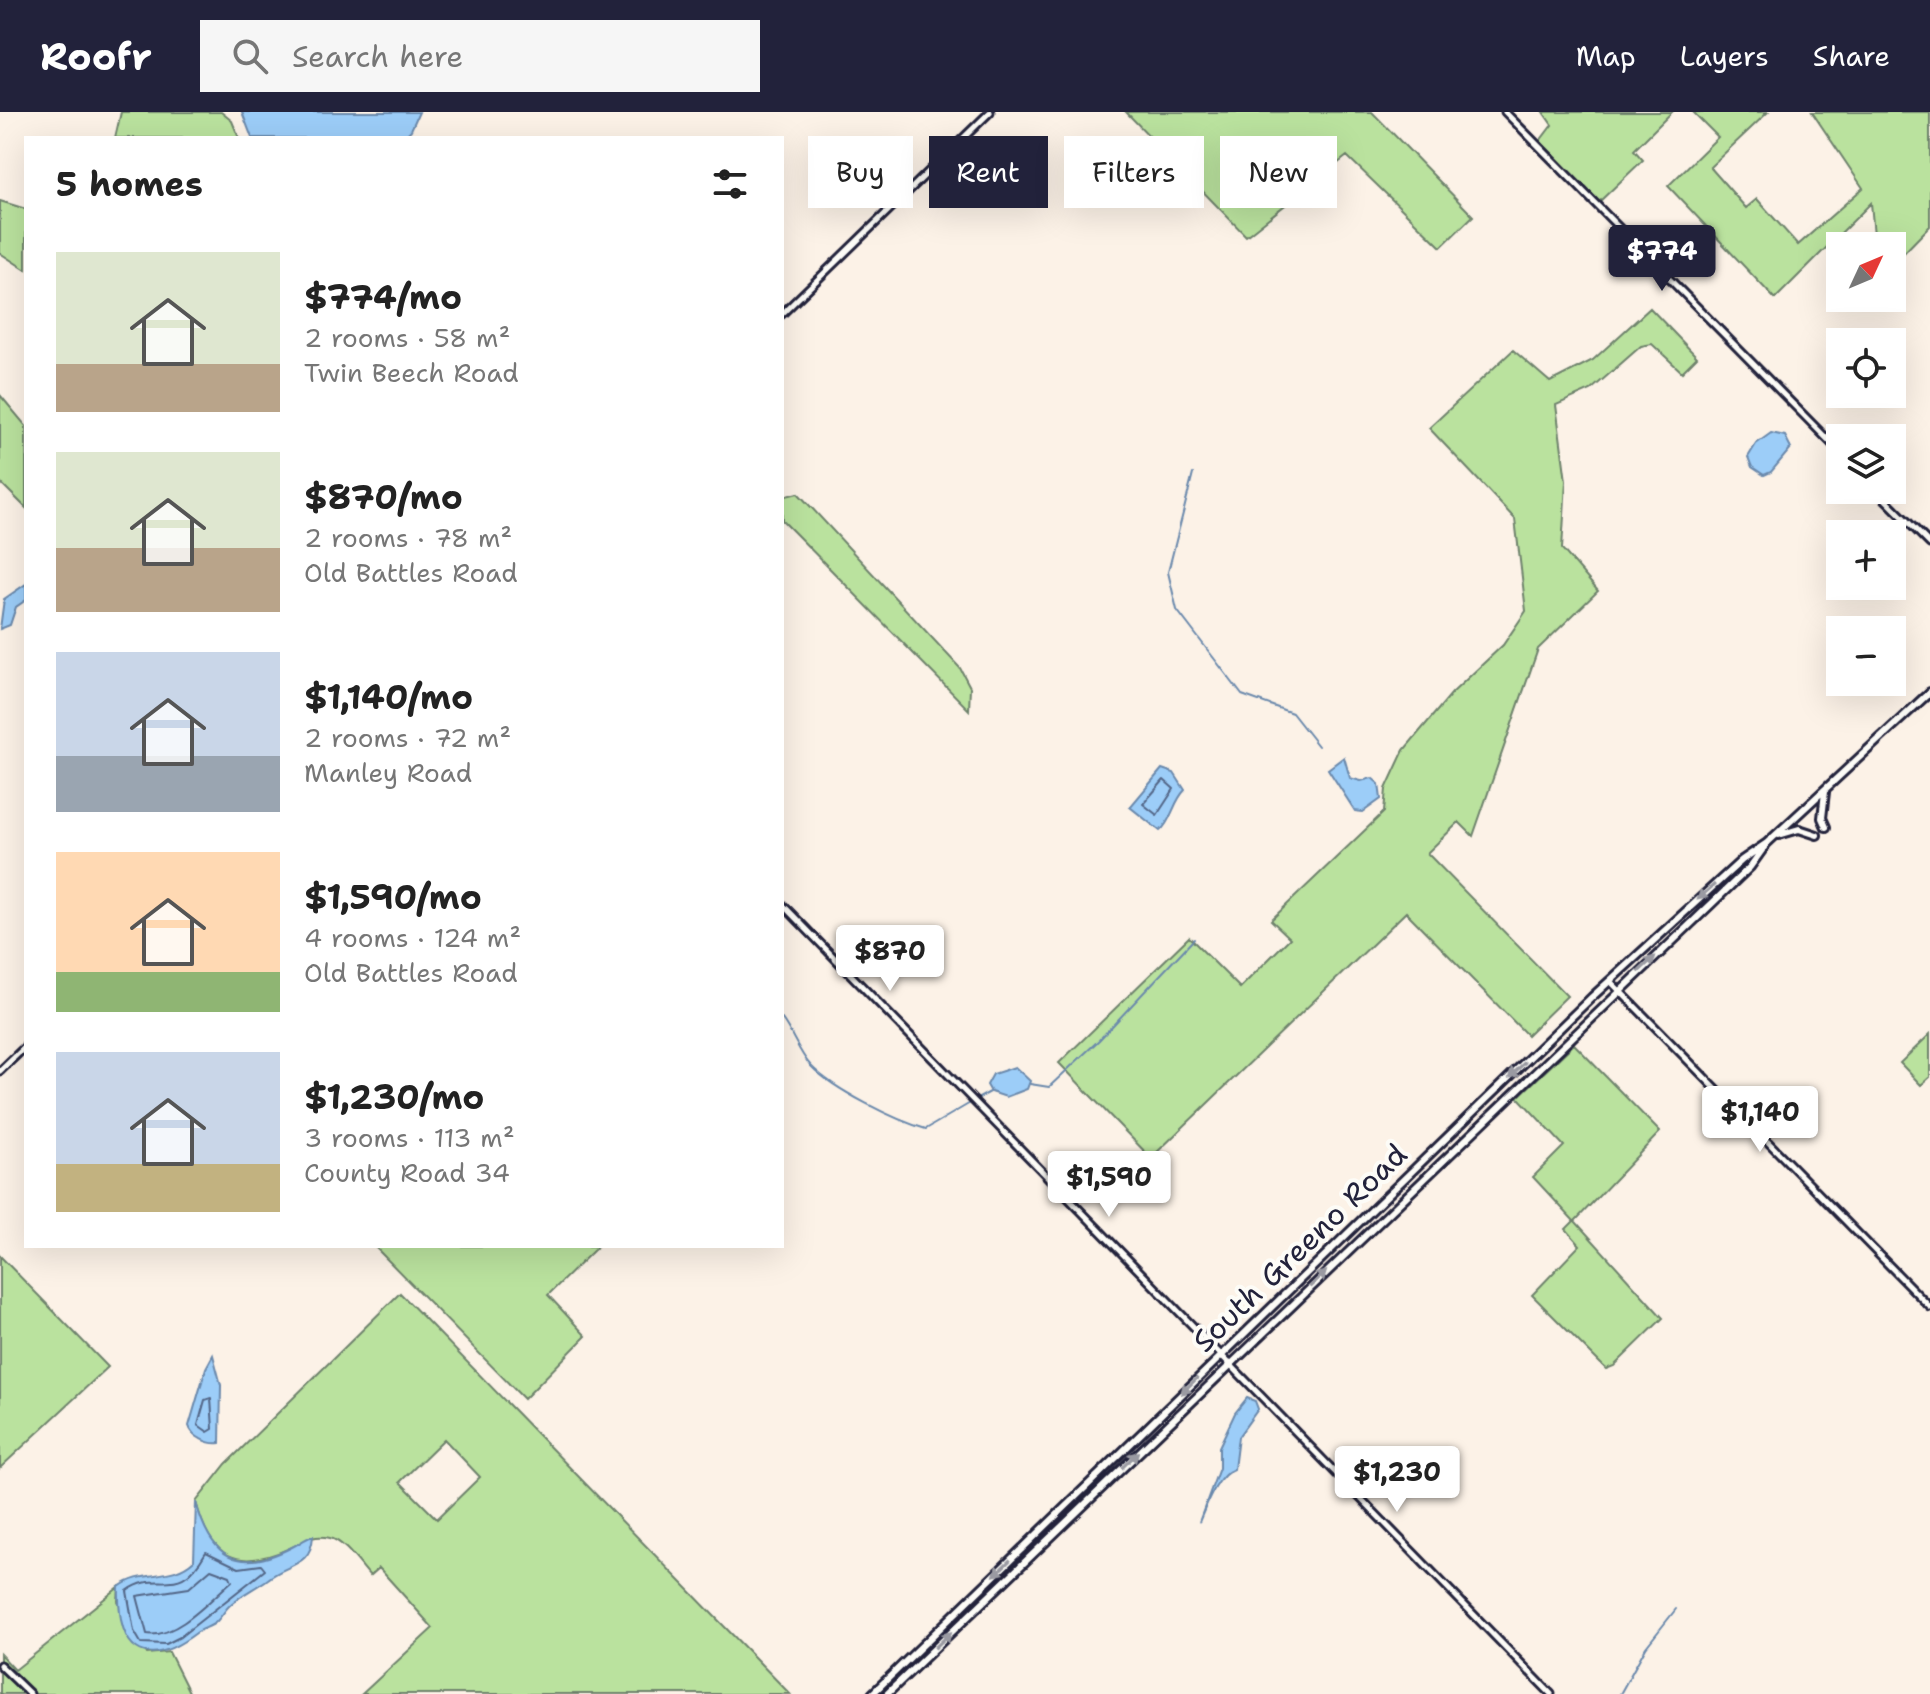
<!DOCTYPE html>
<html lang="en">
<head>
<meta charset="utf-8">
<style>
	:root { --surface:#fff; --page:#f6f6f6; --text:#222; --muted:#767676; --accent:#22223b }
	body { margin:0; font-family:"Shantell Sans",sans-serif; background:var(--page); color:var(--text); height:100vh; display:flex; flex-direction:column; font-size:30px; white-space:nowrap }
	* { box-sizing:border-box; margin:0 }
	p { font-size:26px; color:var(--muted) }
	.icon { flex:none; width:44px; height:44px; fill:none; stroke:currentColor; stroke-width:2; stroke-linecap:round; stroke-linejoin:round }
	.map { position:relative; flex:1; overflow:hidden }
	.details { position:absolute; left:24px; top:24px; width:760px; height:1112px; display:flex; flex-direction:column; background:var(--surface); border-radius:0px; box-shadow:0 8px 32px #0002 }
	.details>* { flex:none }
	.banner { position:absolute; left:808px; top:24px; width:760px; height:72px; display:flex; gap:16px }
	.needle { width:52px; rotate:46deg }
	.tools { position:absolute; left:1826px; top:120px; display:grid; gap:16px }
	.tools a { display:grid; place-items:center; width:80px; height:80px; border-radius:0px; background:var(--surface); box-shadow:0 8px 32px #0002; font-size:40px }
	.price { position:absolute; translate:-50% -68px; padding:0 18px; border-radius:8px; background:#fff; color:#222; font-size:26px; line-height:52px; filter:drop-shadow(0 2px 4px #0008) }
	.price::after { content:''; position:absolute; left:50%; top:48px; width:24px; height:18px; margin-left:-12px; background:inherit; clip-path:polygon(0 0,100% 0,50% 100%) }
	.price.active { background:var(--accent); color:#fff }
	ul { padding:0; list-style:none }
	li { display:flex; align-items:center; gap:24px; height:200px; padding:0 32px }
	li span { display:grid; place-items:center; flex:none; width:224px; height:160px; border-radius:0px; color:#555 }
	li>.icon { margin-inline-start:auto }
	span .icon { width:96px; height:96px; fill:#fffc; stroke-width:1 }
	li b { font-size:34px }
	h2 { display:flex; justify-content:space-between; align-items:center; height:96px; padding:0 32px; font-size:34px }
	.tag { padding:0 28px; border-radius:0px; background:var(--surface); box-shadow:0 8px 32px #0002; font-size:28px; line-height:72px }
	.tag.active { background:var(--accent); color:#fff }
	header { display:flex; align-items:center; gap:48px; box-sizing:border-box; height:112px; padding:0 40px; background:var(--accent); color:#fff }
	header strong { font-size:38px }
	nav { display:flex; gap:44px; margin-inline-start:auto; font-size:28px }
	.search { width:560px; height:72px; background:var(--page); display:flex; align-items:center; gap:20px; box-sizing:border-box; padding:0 28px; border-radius:0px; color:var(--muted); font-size:30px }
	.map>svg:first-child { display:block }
</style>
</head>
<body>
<header>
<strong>Roofr</strong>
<div class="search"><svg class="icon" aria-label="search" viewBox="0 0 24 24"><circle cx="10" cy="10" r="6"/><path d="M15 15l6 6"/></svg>Search here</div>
<nav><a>Map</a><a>Layers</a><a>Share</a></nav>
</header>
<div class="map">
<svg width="1930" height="1582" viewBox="0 0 1930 1582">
	<rect width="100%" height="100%" fill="#fcf2e7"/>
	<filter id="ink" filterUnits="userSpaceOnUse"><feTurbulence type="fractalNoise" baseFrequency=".0125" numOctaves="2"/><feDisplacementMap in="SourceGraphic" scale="16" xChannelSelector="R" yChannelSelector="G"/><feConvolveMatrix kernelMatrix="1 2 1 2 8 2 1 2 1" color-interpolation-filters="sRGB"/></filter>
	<g filter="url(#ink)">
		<!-- green -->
		<path fill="#bae29e" stroke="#6e826c" stroke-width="2" fill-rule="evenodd" d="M 121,0 L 221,0 L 232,9 L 239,26 L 115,26 Z
			M 1126,0 L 1372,0 L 1473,104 L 1441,135 L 1347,44 L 1246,124 Z
			M 1543,0 L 1672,0 L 1634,38 L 1643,48 L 1599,90 L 1540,29 L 1552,13 Z
			M 1693,0 L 1768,0 L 1710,55 L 1746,96 L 1757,87 L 1798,133 L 1863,76 L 1812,0 L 1930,0 L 1930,114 L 1892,153 L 1892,134 L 1875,134 L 1871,91 L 1775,187 L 1668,74 L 1718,25 Z
			M 0,89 L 26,97 L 26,158 L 0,141 Z
			M 1650,196 L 1697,245 L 1682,260 L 1652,232 L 1641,234 L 1591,278 L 1556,293 L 1566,369 L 1562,437 L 1598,479 L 1538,537 L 1473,724 L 1459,710 L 1427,741 L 1567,884 L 1527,923 L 1406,800 L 1151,1046 L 1059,951 L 1189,825 L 1240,876 L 1290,826 L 1271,808 L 1384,700 L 1386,677 L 1404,638 L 1452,581 L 1503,533 L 1526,499 L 1515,407 L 1429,316 L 1513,238 L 1550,270 L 1593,248 Z
			M 0,283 L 26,314 L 26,396 L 0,370 Z
			M 798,381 L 960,556 L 970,575 L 969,598 L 782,408 L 782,385 Z
			M 1930,922 L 1930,965 L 1921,973 L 1900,951 Z
			M 1574,932 L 1660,1020 L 1575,1109 L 1663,1206 L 1614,1254 L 1606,1257 L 1532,1183 L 1580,1133 L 1566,1117 L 1574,1109 L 1533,1065 L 1564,1034 L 1518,985 Z
			M 374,1134 L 598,1134 L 548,1183 L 586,1224 L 524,1287 Z
			M 0,1144 L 108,1255 L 0,1356 Z
			M 400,1181 L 790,1582 L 362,1582 L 433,1516 L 379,1456 L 370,1464 C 360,1453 344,1429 330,1426 C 312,1422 305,1429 290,1436 C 236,1461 210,1445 196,1390 L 226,1352 ZM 444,1327 L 480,1365 L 437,1407 L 400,1370 Z
			M 119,1475 L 118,1489 L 147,1542 L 169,1540 L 190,1582 L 0,1582 L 0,1542 L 15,1558 Z"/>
		<!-- water -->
		<path fill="#9ccdf8" stroke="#6b89ac" stroke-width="2" d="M 242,0 L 419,0 L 411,18 L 403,26 L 252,26 Z
			M 1771,321 L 1785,324 L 1791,336 L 1771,360 L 1764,363 L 1752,355 L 1748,345 L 1756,332 Z
			M 26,472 L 26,488 L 16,495 L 10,513 L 0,517 L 4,487 Z
			M 1344,645 L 1350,666 L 1361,669 L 1372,666 L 1379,672 L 1381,687 L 1363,700 L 1355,699 L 1328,657 Z
			M 1162,657 L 1174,661 L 1185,678 C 1173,690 1172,709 1160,719 L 1130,695 Z
			M 1015,955 L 1030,969 L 1027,977 L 1006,985 L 991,980 L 987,973 L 993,962 Z
			M 213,1243 L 221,1273 L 220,1331 C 209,1333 192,1325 189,1314 L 206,1256 Z
			M 1247,1286 L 1255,1289 L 1258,1297 L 1238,1325 L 1234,1357 C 1217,1363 1206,1394 1199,1410 L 1219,1356 L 1219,1335 L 1235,1301 Z
			M 196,1390 C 210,1444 237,1464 292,1435 C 300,1431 304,1427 313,1424 C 311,1455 288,1451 268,1467 C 256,1476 240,1483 229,1494 C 224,1499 222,1504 217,1509 C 212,1515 203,1516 196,1521 C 143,1561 117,1537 119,1475 C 143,1457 172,1469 194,1448 Z"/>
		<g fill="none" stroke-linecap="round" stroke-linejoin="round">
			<!-- shore -->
			<path stroke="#536687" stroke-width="2" d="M 1164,668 L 1174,677 L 1157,703 L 1143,692 Z
				M 211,1286 L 213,1317 L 208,1320 L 198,1313 L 205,1288 Z
				M 206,1440 L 239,1456 L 261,1453 L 265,1458 L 180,1525 L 166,1532 L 141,1531 L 134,1519 L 127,1479 C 160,1455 177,1491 206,1440 Z
				M 211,1457 L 230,1464 L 232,1469 C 211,1487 176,1527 147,1522 L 137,1484 L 189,1476 Z"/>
			<!-- stream -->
			<path stroke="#6b89ac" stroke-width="2" d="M 1193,362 L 1168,460 L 1177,498 L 1242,583 L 1292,601 L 1318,634
				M 782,907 C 793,922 799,941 811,954 C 834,978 895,1008 926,1017 L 972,990
				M 1030,972 L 1049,975 L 1099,928 L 1194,827
				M 979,986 L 990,980
				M 1620,1582 L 1646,1535 L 1676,1497"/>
			<defs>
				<path id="secondary" d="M 1505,0 L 1840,340
					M 782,202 L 990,0
					M 1876,378 L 1930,432
					M 782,792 L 1551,1582
					M 1610,869 L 1930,1195
					M 0,959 L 26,934
					M 0,1553 L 30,1582"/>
				<path id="primary" d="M 1825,680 L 1822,706 L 1826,715
					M 1779,723 L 1799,717 L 1817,723
					M 872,1582 L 1592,885 L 1742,748 L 1767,731 L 1930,580
					M 887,1582 L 1750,755 L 1765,734"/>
			</defs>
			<!-- secondary casing -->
			<use href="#secondary" stroke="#22223b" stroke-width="11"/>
			<!-- primary casing -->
			<use href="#primary" stroke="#22223b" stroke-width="12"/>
			<!-- secondary -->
			<use href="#secondary" stroke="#fdfcf7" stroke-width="5"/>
			<!-- primary -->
			<use href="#primary" stroke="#fdfcf7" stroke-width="6"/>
		</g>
		<!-- one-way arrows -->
		<defs><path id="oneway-solid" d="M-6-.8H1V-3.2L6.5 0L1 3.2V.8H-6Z" transform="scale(2)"/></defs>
		<g fill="#9a9aa2">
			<use href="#oneway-solid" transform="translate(1706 780) rotate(138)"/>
			<use href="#oneway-solid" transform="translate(1647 852) rotate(-43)"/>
			<use href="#oneway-solid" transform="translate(1517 958) rotate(136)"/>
			<use href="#oneway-solid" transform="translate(1318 1167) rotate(-44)"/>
			<use href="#oneway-solid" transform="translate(1189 1274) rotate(135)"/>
			<use href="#oneway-solid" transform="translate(1130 1348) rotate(-44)"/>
			<use href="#oneway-solid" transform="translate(1002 1456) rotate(136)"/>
			<use href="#oneway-solid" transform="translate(943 1528) rotate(-44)"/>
		</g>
	</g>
	<g text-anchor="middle" stroke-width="8" stroke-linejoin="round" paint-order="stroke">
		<!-- street labels -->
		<g font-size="30" fill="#22223b" stroke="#fdfcf7">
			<text transform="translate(1300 1136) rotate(-44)" y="10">South Greeno Road</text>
		</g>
	</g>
</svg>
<div class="tools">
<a><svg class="needle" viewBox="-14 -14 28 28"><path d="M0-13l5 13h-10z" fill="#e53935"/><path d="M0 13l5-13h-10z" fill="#767676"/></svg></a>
<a><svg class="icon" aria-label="locate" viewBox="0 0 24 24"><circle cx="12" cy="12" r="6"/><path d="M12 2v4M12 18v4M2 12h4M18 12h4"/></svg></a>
<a><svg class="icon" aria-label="layers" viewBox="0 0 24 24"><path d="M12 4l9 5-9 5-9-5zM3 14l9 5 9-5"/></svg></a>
<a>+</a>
<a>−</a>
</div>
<b class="price active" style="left:1662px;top:181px">$774</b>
<b class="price" style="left:890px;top:881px">$870</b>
<b class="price" style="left:1760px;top:1042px">$1,140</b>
<b class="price" style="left:1109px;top:1107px">$1,590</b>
<b class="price" style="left:1397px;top:1402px">$1,230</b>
<div class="banner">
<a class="tag">Buy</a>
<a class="tag active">Rent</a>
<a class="tag">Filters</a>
<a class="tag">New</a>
</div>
<section class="details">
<h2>5 homes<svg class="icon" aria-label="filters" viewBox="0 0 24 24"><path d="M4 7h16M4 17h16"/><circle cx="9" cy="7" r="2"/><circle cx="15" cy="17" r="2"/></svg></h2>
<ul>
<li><span style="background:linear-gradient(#dfe7d0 70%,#b9a48a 0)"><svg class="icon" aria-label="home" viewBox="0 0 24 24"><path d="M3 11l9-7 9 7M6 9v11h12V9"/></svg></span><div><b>$774/mo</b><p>2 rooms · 58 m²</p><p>Twin Beech Road</p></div></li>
<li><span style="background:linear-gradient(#dfe7d0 60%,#b9a48a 0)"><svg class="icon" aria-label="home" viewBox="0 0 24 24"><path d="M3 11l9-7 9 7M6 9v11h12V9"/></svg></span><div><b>$870/mo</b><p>2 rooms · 78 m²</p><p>Old Battles Road</p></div></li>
<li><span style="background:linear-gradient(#c9d6e8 65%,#9aa5b1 0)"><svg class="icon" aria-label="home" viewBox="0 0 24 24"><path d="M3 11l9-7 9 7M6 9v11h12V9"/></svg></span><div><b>$1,140/mo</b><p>2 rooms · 72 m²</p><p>Manley Road</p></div></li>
<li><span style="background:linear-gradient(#ffd9b3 75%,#8fb573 0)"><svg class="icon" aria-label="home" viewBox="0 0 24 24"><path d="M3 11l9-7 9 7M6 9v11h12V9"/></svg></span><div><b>$1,590/mo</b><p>4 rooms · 124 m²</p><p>Old Battles Road</p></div></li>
<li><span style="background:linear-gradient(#c9d6e8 70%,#c2b280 0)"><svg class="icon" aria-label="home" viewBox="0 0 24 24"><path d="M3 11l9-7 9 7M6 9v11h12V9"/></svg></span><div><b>$1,230/mo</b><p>3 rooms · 113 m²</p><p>County Road 34</p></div></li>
</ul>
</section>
</div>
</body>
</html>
